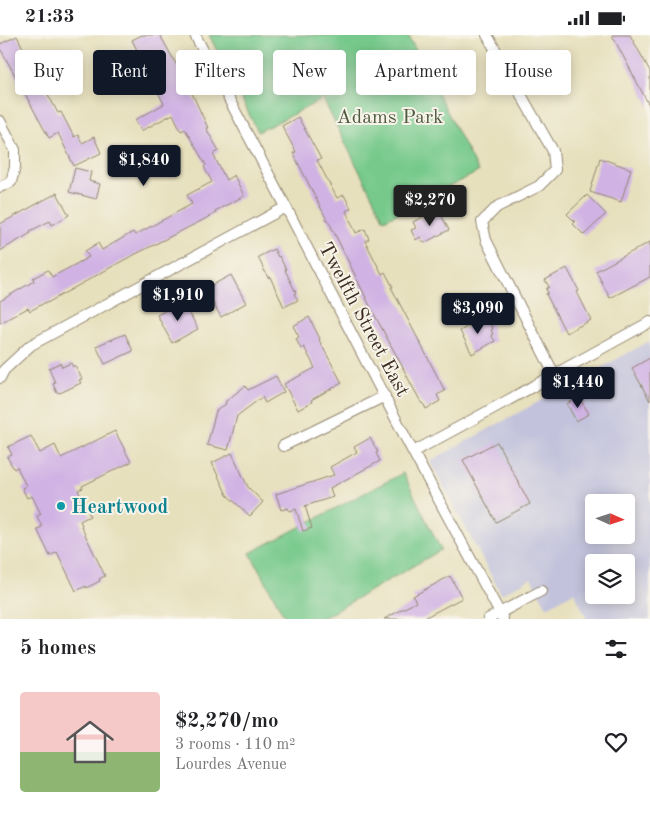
<!DOCTYPE html>
<html lang="en">
<head>
<meta charset="utf-8">
<style>
	:root { --surface:#fff; --page:#f2f2f2; --text:#202124; --muted:#757577; --accent:#111827 }
	body { margin:0; font-family:"Old Standard TT",serif; background:var(--page); color:var(--text); height:100vh; display:flex; flex-direction:column; font-size:19px; white-space:nowrap }
	* { box-sizing:border-box; margin:0 }
	p { font-size:16px; color:var(--muted) }
	.icon { flex:none; width:28px; height:28px; fill:none; stroke:currentColor; stroke-width:2; stroke-linecap:round; stroke-linejoin:round }
	.map { position:relative; height:584px; overflow:hidden }
	.sheet { display:flex; flex-direction:column; background:var(--surface); flex:1 }
	.sheet>* { flex:none }
	.banner { position:absolute; left:15px; top:15px; width:620px; height:45px; display:flex; gap:10px }
	.needle { width:32px; rotate:93deg }
	.controls { position:absolute; left:585px; top:459px; display:grid; gap:10px }
	.controls a { display:grid; place-items:center; width:50px; height:50px; border-radius:5px; background:var(--surface); box-shadow:0 2px 12px #0003; font-size:25px }
	.price { position:absolute; translate:-50% -42px; padding:0 11px; border-radius:5px; background:var(--accent); color:#fff; font-size:16px; line-height:32px; filter:drop-shadow(0 1px 2px #0008) }
	.price::after { content:''; position:absolute; left:50%; top:30px; width:15px; height:11px; margin-left:-8px; background:inherit; clip-path:polygon(0 0,100% 0,50% 100%) }
	.price.on { background:#222; color:#fff }
	ul { padding:0; list-style:none }
	li { display:flex; align-items:center; gap:15px; height:125px; padding:0 20px }
	li span { display:grid; place-items:center; flex:none; width:140px; height:100px; border-radius:5px; color:#555 }
	li>.icon { margin-inline-start:auto }
	span .icon { width:60px; height:60px; fill:#fffc; stroke-width:1 }
	li b { font-size:21px }
	h2 { display:flex; justify-content:space-between; align-items:center; height:60px; padding:0 20px; font-size:21px }
	.tag { padding:0 18px; border-radius:5px; background:var(--surface); box-shadow:0 2px 12px #0003; font-size:18px; line-height:45px }
	.tag.on { background:var(--accent); color:#fff }
	.status { display:flex; justify-content:space-between; align-items:center; height:35px; padding:0 25px; background:var(--surface); direction:ltr }
	.status svg { height:14px; fill:currentColor }
	.map>svg:first-child { display:block }
</style>
</head>
<body>
<div class="status"><b>21:33</b><svg viewBox="0 0 49 12"><path d="M0 12V9h3v3zM5 12V6h3v6zM10 12V3h3v9zM15 12V0h3v12zM26 1h20v11H26zM47 4h2v5h-2z"/></svg></div>
<div class="map">
<svg width="650" height="584" viewBox="0 0 650 584">
	<rect width="100%" height="100%" fill="#f7f3e8"/>
	<filter id="ink" filterUnits="userSpaceOnUse"><feTurbulence type="fractalNoise" baseFrequency=".02" numOctaves="2"/><feDisplacementMap in="SourceGraphic" scale="10" xChannelSelector="R" yChannelSelector="G"/><feConvolveMatrix kernelMatrix="1 2 1 2 8 2 1 2 1" color-interpolation-filters="sRGB"/></filter>
	<filter id="wash" filterUnits="userSpaceOnUse"><feTurbulence type="fractalNoise" baseFrequency=".0096" numOctaves="4" result="noise"/><feDisplacementMap in="SourceGraphic" scale="20" xChannelSelector="R" yChannelSelector="G"/><feGaussianBlur stdDeviation="1.12" result="paint"/><feColorMatrix in="noise" values="0 0 0 0 0 0 0 0 0 0 0 0 0 0 0 0 0 1.4 0 .05"/><feComposite in="paint" operator="in"/></filter>
	<g filter="url(#wash)">
		<rect width="100%" height="100%" fill="#e7e0bd"/>
		<!-- industrial -->
		<path fill="#c2c2dc" fill-rule="evenodd" d="M 650,306 L 650,584 L 587,584 L 574,557 L 547,572 L 531,543 L 501,559 L 430,426 ZM 594,468 L 626,468 L 626,500 L 594,500 ZM 594,528 L 626,528 L 626,560 L 594,560 Z"/>
		<!-- green -->
		<path fill="#76c98b" stroke="#587a54" d="M 209,0 L 408,0 L 478,137 L 384,185 L 323,64 L 258,97 Z
			M 403,438 L 441,515 L 321,584 L 286,584 L 250,518 Z"/>
		<g id="blocks">
			<!-- building -->
			<path fill="#d0b2e4" d="M 142,0 L 160,0 L 191,56 L 208,93 L 206,93 L 219,116 L 213,119 L 226,145 L 234,140 L 244,161 L 215,176 L 216,178 L 201,186 L 124,225 L 47,268 L 46,267 L 30,276 L 28,273 L 0,288 L 0,266 L 34,246 L 33,243 L 48,235 L 52,242 L 89,222 L 85,216 L 98,208 L 102,215 L 133,197 L 135,200 L 192,169 L 187,160 L 212,147 L 204,132 L 206,130 L 185,94 L 181,96 L 173,79 L 141,96 L 136,86 L 135,85 L 164,69 L 132,5 Z
				M 612,0 L 630,0 L 650,36 L 650,72 Z
				M 17,1 L 30,27 L 35,24 L 44,41 L 39,43 L 58,78 L 61,77 L 74,102 L 78,100 L 82,108 L 94,102 L 101,118 L 74,131 L 58,98 L 49,103 L 0,13 L 0,9 Z
				M 118,24 L 125,38 L 111,46 L 104,32 Z
				M 298,82 L 321,124 L 317,125 L 337,163 L 344,160 L 351,173 L 346,176 L 356,198 L 365,194 L 369,204 L 365,206 L 382,239 L 385,237 L 393,252 L 391,252 L 445,356 L 437,360 L 440,366 L 426,374 L 423,368 L 422,369 L 409,345 L 401,329 L 373,277 L 328,185 L 327,185 L 293,118 L 296,117 L 282,91 Z
				M 600,123 L 631,134 L 621,167 L 590,157 Z
				M 75,133 L 91,137 L 89,146 L 100,149 L 96,164 L 69,157 Z
				M 57,158 L 69,180 L 52,190 L 50,186 L 30,196 L 31,198 L 0,216 L 0,189 Z
				M 587,160 L 606,179 L 584,200 L 573,189 L 575,187 L 567,179 Z
				M 438,174 L 449,195 L 424,208 L 420,202 L 416,205 L 411,195 L 416,193 L 413,187 Z
				M 650,207 L 650,242 L 610,263 L 596,236 Z
				M 274,214 L 278,222 L 279,221 L 286,234 L 285,235 L 296,258 L 294,259 L 298,265 L 284,272 L 270,242 L 268,243 L 258,222 Z
				M 567,233 L 579,256 L 577,257 L 591,285 L 566,298 L 546,259 L 548,258 L 546,254 L 549,252 L 545,245 Z
				M 231,240 L 246,268 L 221,282 L 205,254 Z
				M 183,266 L 198,294 L 172,308 L 157,280 Z
				M 486,281 L 493,294 L 491,295 L 493,299 L 491,300 L 495,306 L 472,319 L 460,296 Z
				M 309,282 L 320,304 L 319,305 L 342,348 L 320,360 L 311,365 L 312,367 L 298,375 L 284,349 L 315,333 L 304,312 L 301,314 L 296,304 L 299,302 L 293,291 Z
				M 125,299 L 133,316 L 105,329 L 96,311 Z
				M 650,323 L 650,366 L 632,333 Z
				M 60,328 L 62,332 L 71,328 L 73,332 L 75,330 L 82,344 L 79,345 L 81,348 L 60,358 L 59,357 L 57,358 L 53,349 L 55,348 L 49,333 Z
				M 276,341 L 284,357 L 265,368 L 262,362 L 237,381 L 228,415 L 207,410 L 216,376 L 226,369 L 225,367 L 245,351 L 248,355 Z
				M 579,362 L 589,379 L 576,386 L 567,369 Z
				M 115,396 L 131,427 L 82,451 L 83,453 L 78,455 L 90,481 L 80,486 L 82,490 L 81,491 L 105,541 L 99,544 L 100,546 L 86,553 L 86,551 L 76,556 L 57,517 L 50,521 L 37,494 L 42,492 L 37,481 L 41,479 L 32,461 L 27,463 L 22,453 L 26,451 L 17,432 L 14,434 L 7,422 L 12,420 L 8,412 L 31,401 L 40,418 L 55,410 L 61,423 Z
				M 370,403 L 378,417 L 376,418 L 380,426 L 330,453 L 333,462 L 305,471 L 312,493 L 303,496 L 296,474 L 289,476 L 288,473 L 281,475 L 276,459 L 334,440 L 330,432 L 357,417 L 354,412 Z
				M 497,407 L 530,469 L 496,487 L 463,425 Z
				M 232,418 L 248,452 L 263,467 L 250,481 L 227,460 L 212,428 Z
				M 450,541 L 462,563 L 422,584 L 384,584 L 416,567 L 413,561 Z"/>
		</g>
	</g>
	<g filter="url(#ink)">
		<use href="#blocks" fill-opacity="0" stroke="#91856e" stroke-width="1"/>
		<g fill="none" stroke-linecap="round" stroke-linejoin="round">
			<defs>
				<path id="minor" d="M 195,0 L 286,172 L 413,417 L 503,584
					M 487,0 L 553,116 L 555,135 L 539,151 L 497,172 L 482,187 L 486,205 L 554,339
					M 0,86 L 15,115 L 15,132 L 11,147 L 0,152
					M 0,343 L 4,335 L 31,310 L 286,172
					M 283,411 L 385,361
					M 413,417 C 493,374 571,330 650,287
					M 488,584 L 541,556"/>
			</defs>
			<!-- minor casing -->
			<use href="#minor" stroke="#91856e" stroke-width="12"/>
			<!-- minor -->
			<use href="#minor" stroke="#fff" stroke-width="10"/>
		</g>
	</g>
	<!-- markers -->
	<circle fill="#0f9aa8" stroke="#f7f3e8" stroke-width="2" cx="61" cy="471" r="5"/>
	<g text-anchor="middle" stroke-width="4" stroke-linejoin="round" paint-order="stroke">
		<!-- park labels -->
		<g font-size="20" fill="#4d5a3f" stroke="#f7f3e8">
			<text x="390" y="88">Adams Park</text>
		</g>
		<!-- street labels -->
		<g font-size="20" fill="#3b2a1e" stroke="#f7f3e8">
			<text transform="translate(365 284) rotate(62)" y="7">Twelfth Street East</text>
		</g>
		<!-- culture labels -->
		<g font-size="20" font-weight="bold" fill="#0d838f" stroke="#f7f3e8" text-anchor="start">
			<text x="71" y="478">Heartwood</text>
		</g>
	</g>
</svg>
<div class="controls">
<a><svg class="needle" viewBox="-14 -14 28 28"><path d="M0-13l5 13h-10z" fill="#e53935"/><path d="M0 13l5-13h-10z" fill="#757577"/></svg></a>
<a><svg class="icon" aria-label="layers" viewBox="0 0 24 24"><path d="M12 4l9 5-9 5-9-5zM3 14l9 5 9-5"/></svg></a>
</div>
<b class="price" style="left:144px;top:152px">$1,840</b>
<b class="price on" style="left:430px;top:192px">$2,270</b>
<b class="price" style="left:178px;top:287px">$1,910</b>
<b class="price" style="left:478px;top:300px">$3,090</b>
<b class="price" style="left:578px;top:374px">$1,440</b>
<div class="banner">
<a class="tag">Buy</a>
<a class="tag on">Rent</a>
<a class="tag">Filters</a>
<a class="tag">New</a>
<a class="tag">Apartment</a>
<a class="tag">House</a>
</div>
</div>
<section class="sheet">
<h2>5 homes<svg class="icon" aria-label="filters" viewBox="0 0 24 24"><path d="M4 7h16M4 17h16"/><circle cx="9" cy="7" r="2"/><circle cx="15" cy="17" r="2"/></svg></h2>
<ul>
<li><span style="background:linear-gradient(#f6c9c9 60%,#8fb573 0)"><svg class="icon" aria-label="home" viewBox="0 0 24 24"><path d="M3 11l9-7 9 7M6 9v11h12V9"/></svg></span><div><b>$2,270/mo</b><p>3 rooms · 110 m²</p><p>Lourdes Avenue</p></div><svg class="icon" aria-label="heart" viewBox="0 0 24 24"><path d="M12 20l-8-8c-3-5 5-10 8-4 3-6 11-1 8 4z"/></svg></li>
</ul>
</section>
</body>
</html>
